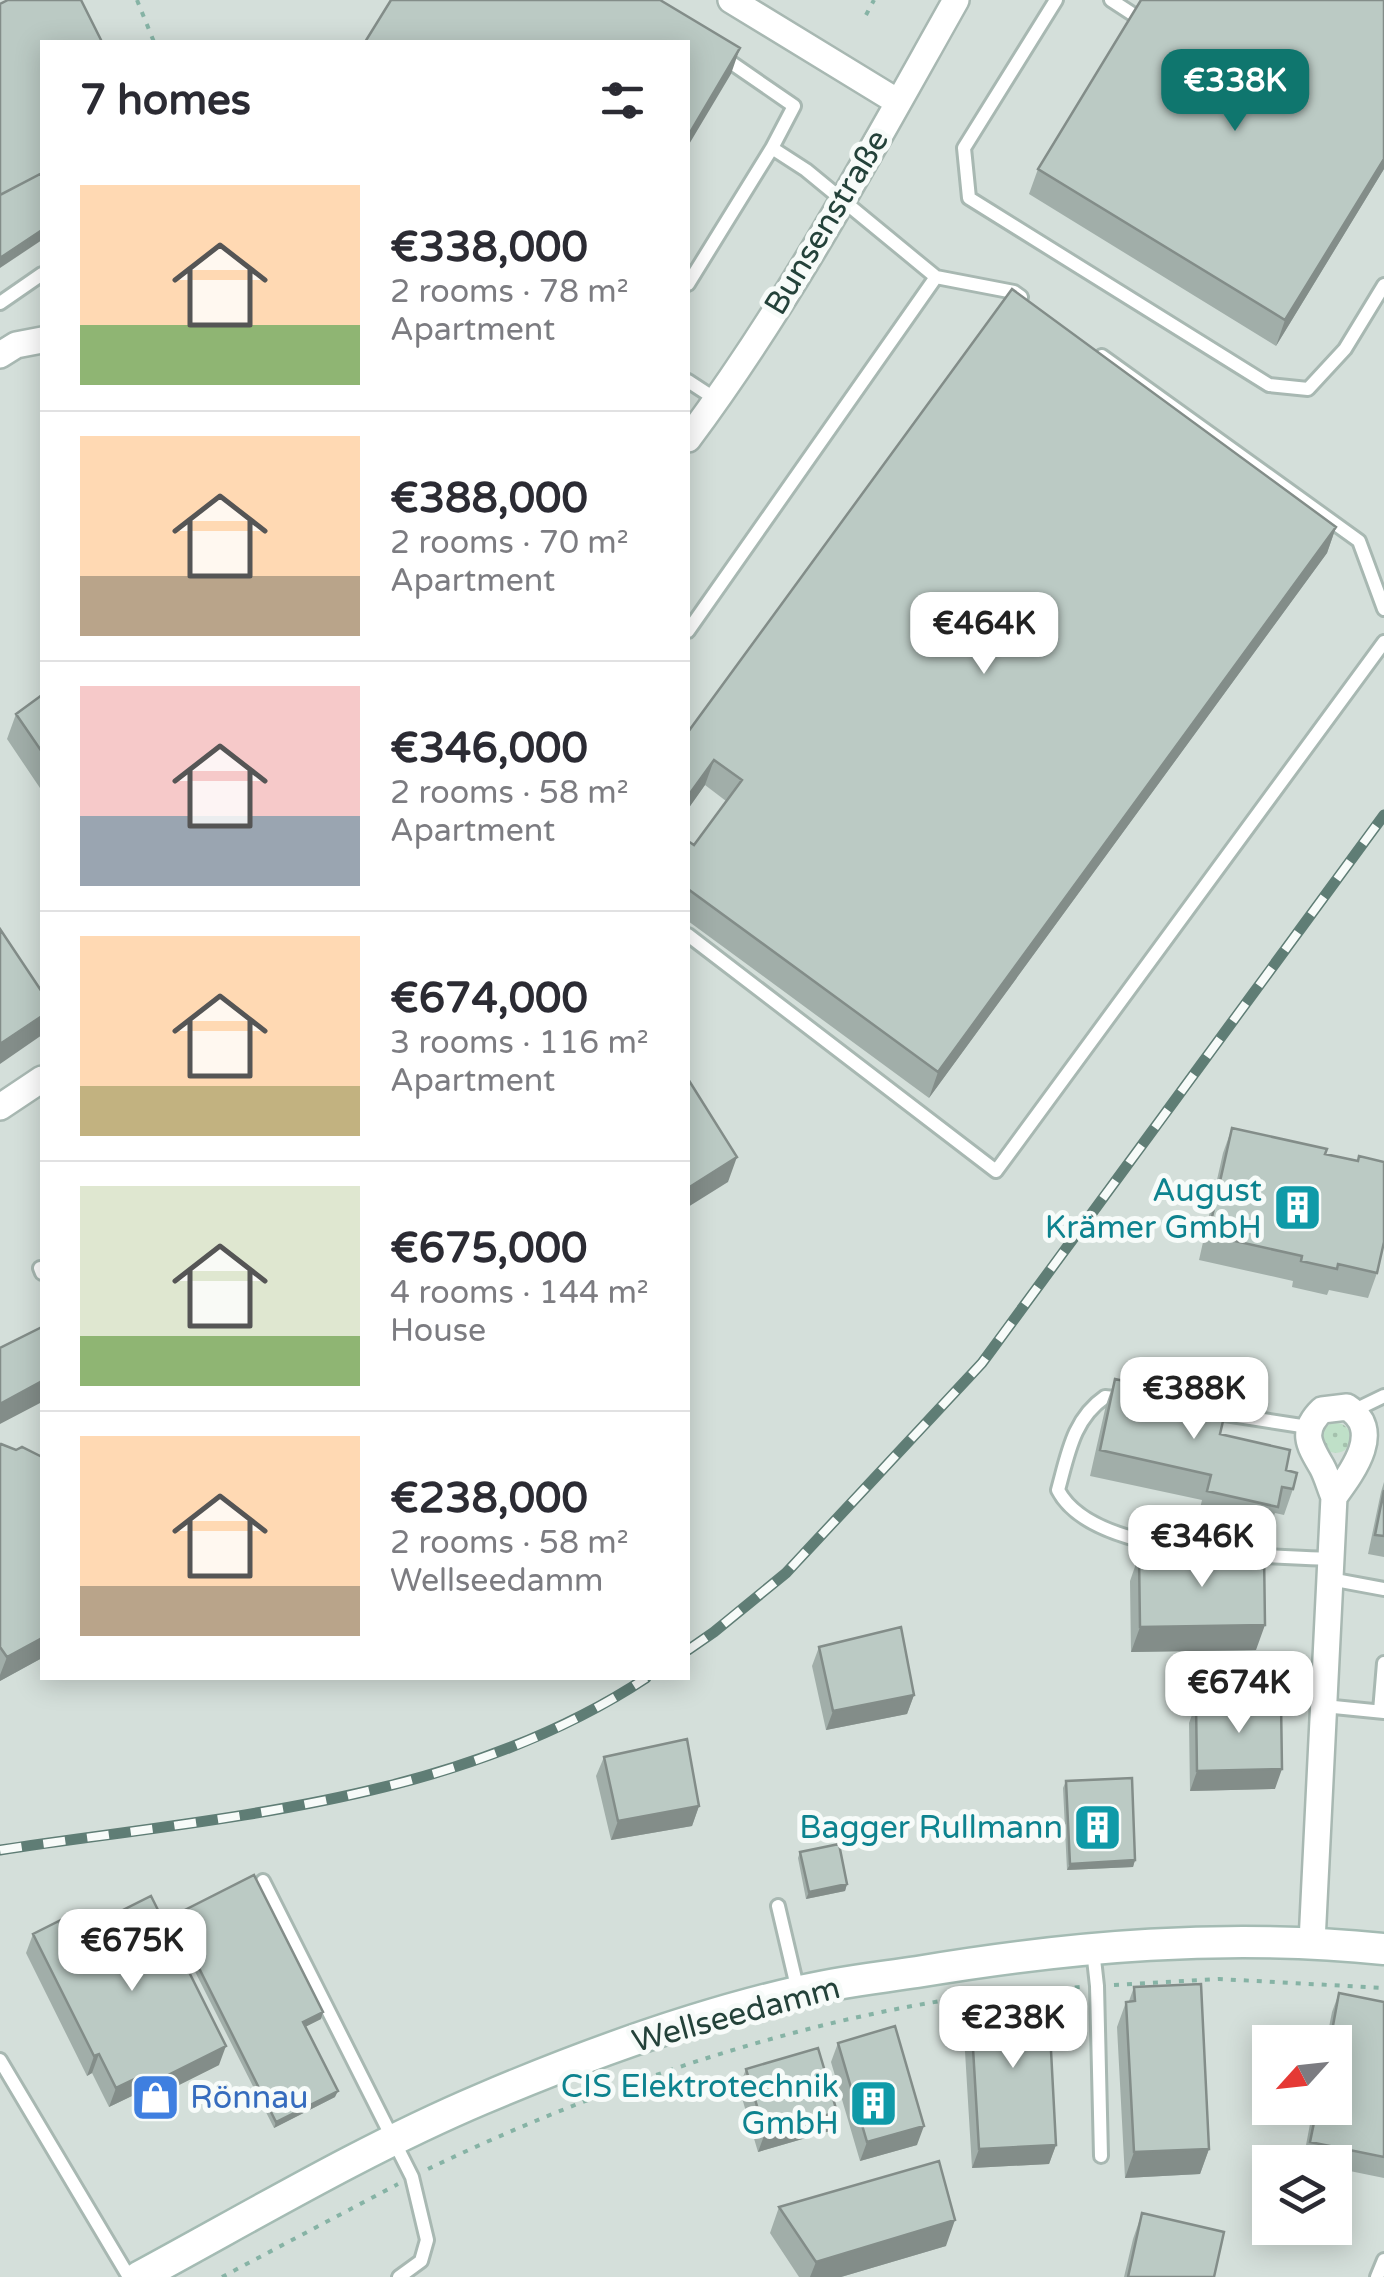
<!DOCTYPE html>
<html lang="en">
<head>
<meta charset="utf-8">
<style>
	:root { --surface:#fff; --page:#f2f2f3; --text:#2b2b33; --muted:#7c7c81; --line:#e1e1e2; --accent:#0f766e }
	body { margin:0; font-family:"Varela Round",sans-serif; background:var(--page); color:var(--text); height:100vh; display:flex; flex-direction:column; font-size:38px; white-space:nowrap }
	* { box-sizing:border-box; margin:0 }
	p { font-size:32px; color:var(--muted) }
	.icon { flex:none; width:55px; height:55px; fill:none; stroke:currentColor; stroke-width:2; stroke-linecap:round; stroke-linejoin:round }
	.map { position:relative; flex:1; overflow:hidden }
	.side { position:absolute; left:40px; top:40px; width:650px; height:1640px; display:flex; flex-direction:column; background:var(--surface); border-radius:0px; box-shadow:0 5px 25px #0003 }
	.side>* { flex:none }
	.needle { width:65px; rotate:243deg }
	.tools { position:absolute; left:1252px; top:2025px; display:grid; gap:20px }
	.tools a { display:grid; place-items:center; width:100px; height:100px; border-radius:0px; background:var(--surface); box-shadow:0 5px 25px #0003; font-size:50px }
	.price { position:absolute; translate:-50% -85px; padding:0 22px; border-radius:20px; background:#fff; color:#222; font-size:32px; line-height:65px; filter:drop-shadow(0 2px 5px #0008) }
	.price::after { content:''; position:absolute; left:50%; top:60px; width:30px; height:22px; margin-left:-15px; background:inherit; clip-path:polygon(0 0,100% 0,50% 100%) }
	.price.active { background:var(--accent); color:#fff }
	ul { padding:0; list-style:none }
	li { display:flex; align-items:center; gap:30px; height:250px; padding:0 40px }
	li+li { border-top:2px solid var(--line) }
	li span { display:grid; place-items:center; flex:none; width:280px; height:200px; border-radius:0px; color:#555 }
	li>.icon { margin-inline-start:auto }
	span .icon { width:120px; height:120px; fill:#fffc; stroke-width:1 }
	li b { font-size:42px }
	h2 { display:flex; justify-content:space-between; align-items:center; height:120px; padding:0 40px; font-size:42px }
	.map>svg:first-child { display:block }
</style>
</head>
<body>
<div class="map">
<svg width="1384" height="2277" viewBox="0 0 1384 2277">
	<defs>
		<pattern id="grass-dots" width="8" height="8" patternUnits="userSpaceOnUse" patternTransform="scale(2.5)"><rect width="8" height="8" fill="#bfe0c8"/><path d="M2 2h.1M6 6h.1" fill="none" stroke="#a4c1ad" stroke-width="1.8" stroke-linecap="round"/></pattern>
	</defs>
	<rect width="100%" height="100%" fill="#e6efeb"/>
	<!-- built -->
	<path fill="#d4dfda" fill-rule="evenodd" d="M 0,0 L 1384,0 L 1384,2277 L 0,2277 ZM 42,42 L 688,42 L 688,1678 L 42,1678 ZM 1270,2042 L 1335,2042 L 1335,2108 L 1270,2108 ZM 1270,2162 L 1335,2162 L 1335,2228 L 1270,2228 Z"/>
	<!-- grass -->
	<path fill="url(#grass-dots)" d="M1321 1438a15 15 0 1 1 30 0a15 15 0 1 1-30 0Z"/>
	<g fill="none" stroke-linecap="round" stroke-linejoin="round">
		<defs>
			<path id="service" d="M 1056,0 L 964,148 L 969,198 L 1269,385 L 1308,389 L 1345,349 L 1384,285
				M 1111,0 L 1137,17
				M 723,57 L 794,106 L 772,148
				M 688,284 L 772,148 L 806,170 L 936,277 L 1014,292 L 1021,297
				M 0,303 L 42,274
				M 1102,356 L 1359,541 L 1384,609
				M 688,381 L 717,400
				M 688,631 L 936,277
				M 688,935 L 996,1171 L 1384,642
				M 40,1268 L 42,1273
				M 1123,1399 L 1105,1397 C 1073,1419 1068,1454 1058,1490 C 1093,1558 1263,1555 1331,1559
				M 1353,1411 L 1384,1396
				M 1212,1412 L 1308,1427
				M 1330,1579 L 1384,1589
				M 1324,1706 L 1384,1712
				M 1380,1711 L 1384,1663
				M 263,1881 L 412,2177 L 427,2240 L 421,2261 L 399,2277
				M 778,1906 L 798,1991
				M 1093,1950 L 1097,1986 L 1101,2156
				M 0,2060 L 129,2277
				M 1377,2277 L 1384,2260"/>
			<path id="minor" d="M 731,0 L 898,102
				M 0,355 L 16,345 L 42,340
				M 688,439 C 790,302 872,149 956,0
				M 0,1107 L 42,1079
				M 1312,1942 L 1334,1497 C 1353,1471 1384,1430 1347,1407 L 1322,1410 C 1300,1431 1309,1445 1322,1467 C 1327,1476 1330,1488 1334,1497"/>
			<path id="secondary" d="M 139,2277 C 252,2216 364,2149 482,2099 C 583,2056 689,2017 797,1992 C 836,1982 877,1978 917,1972 C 1072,1946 1227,1933 1384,1949"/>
		</defs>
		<!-- service casing -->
		<use href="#service" stroke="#a8b8b2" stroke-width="18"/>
		<!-- minor casing -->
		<use href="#minor" stroke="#a8b8b2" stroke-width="30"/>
		<!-- secondary casing -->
		<use href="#secondary" stroke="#a4bbb3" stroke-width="35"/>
		<!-- path -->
		<path stroke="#86b3a5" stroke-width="4" stroke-dasharray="5 8" stroke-linecap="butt" d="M 137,0 L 154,42
			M 866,15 L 874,0
			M 1114,1985 L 1219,1979 L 1384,1988
			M 428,2169 C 597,2088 794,2020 981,1995 C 1013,1990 1047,1990 1080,1987
			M 222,2277 L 398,2184"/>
		<!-- service -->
		<use href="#service" stroke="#fff" stroke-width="12"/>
		<!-- minor -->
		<use href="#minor" stroke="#fff" stroke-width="25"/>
		<!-- secondary -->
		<use href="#secondary" stroke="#fff" stroke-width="30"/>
		<defs>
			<path id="rail" d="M 688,1650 L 714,1632 L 786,1573 L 982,1363 L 1384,815
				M 0,1850 C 218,1817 457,1803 646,1678"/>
		</defs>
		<!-- rail casing -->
		<use href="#rail" stroke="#5f7d75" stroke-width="11"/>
		<!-- rail -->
		<use href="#rail" stroke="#f7fbf9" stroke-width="8" stroke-dasharray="22" stroke-linecap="butt"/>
	</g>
	<!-- wall -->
	<path fill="#a1aea9" d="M 1038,169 L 1384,169 L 1276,346 L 1029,194 Z
		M 1336,527 L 1327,553 L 929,1098 L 688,921 L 688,841 L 694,845 L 726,801 L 705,785 L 688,809 L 688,732 Z
		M 42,695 L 42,791 L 7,739 L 16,714 Z
		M 1232,1128 L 1325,1154 L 1377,1273 L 1368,1298 L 1329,1290 L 1327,1295 L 1292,1287 L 1293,1281 L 1199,1260 L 1223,1153 Z
		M 1115,1379 L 1286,1470 L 1293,1489 L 1284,1515 L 1275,1513 L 1268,1532 L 1198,1517 L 1202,1500 L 1090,1476 L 1106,1405 Z
		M 0,1445 L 42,1658 L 0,1681 Z
		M 1384,1482 L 1384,1557 L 1368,1554 L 1381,1492 Z
		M 1139,1555 L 1256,1650 L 1131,1652 L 1130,1581 Z
		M 819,1647 L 914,1695 L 907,1714 L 826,1730 L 812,1666 Z
		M 1196,1704 L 1275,1789 L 1190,1791 L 1189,1723 Z
		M 604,1757 L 699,1806 L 692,1826 L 611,1840 L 596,1776 Z
		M 1066,1781 L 1135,1860 L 1133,1867 L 1067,1870 L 1063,1788 Z
		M 800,1852 L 847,1884 L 845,1891 L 806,1899 L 798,1858 Z
		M 173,1916 L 323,2012 L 321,2019 L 305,2027 L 335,2097 L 274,2128 L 170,1922 Z
		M 33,1934 L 71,1936 L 219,2065 L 139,2105 L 134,2095 L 109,2107 L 92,2073 L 87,2076 L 26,1953 Z
		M 1134,1987 L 1209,2149 L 1200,2174 L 1125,2178 L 1117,2027 L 1126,2002 L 1129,2001 Z
		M 1339,1993 L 1384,2002 L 1384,2178 L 1335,2168 L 1335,2162 L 1303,2161 L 1313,2108 L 1335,2108 L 1335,2042 L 1326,2042 L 1332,2012 Z
		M 970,1998 L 1056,2145 L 1049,2164 L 972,2168 L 963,2018 Z
		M 838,2043 L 917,2145 L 860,2161 L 831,2062 Z
		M 746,2069 L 837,2112 L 830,2131 L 758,2152 L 739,2088 Z
		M 779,2207 L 946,2246 L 841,2277 L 799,2277 L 770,2233 Z
		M 1142,2213 L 1214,2277 L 1124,2277 L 1133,2239 Z"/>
	<!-- shaded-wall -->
	<path fill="#838d89" d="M 740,48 L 731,74 L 688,146 L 688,136 Z
		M 1384,159 L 1384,169 L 1276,346 L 1285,320 Z
		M 42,230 L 42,240 L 0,268 L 0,258 Z
		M 1336,527 L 1327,553 L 929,1098 L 938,1072 Z
		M 714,760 L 705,785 L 688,809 L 688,796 Z
		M 42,1016 L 42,1035 L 0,1064 L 0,1044 Z
		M 737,1157 L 728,1182 L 688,1207 L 688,1188 Z
		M 42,1381 L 42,1402 L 0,1424 L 0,1404 Z
		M 1265,1625 L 1256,1650 L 1131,1652 L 1140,1627 Z
		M 42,1638 L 42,1658 L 0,1681 L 0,1675 L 7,1657 Z
		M 914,1695 L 907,1714 L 826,1730 L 833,1711 Z
		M 1282,1769 L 1275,1789 L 1190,1791 L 1197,1771 Z
		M 699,1806 L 692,1826 L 611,1840 L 618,1821 Z
		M 1135,1860 L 1133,1867 L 1067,1870 L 1070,1864 Z
		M 847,1884 L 845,1891 L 806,1899 L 809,1892 Z
		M 323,2012 L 321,2019 L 301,2029 L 303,2022 Z
		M 226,2046 L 219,2065 L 139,2105 L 146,2086 Z
		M 99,2054 L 92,2073 L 87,2076 L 94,2056 Z
		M 141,2076 L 134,2095 L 109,2107 L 116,2088 Z
		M 338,2091 L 335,2097 L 274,2128 L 276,2122 Z
		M 837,2112 L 830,2131 L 758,2152 L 765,2133 Z
		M 924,2126 L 917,2145 L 860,2161 L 867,2142 Z
		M 1056,2145 L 1049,2164 L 972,2168 L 979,2149 Z
		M 1209,2149 L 1200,2174 L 1125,2178 L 1134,2152 Z
		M 955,2220 L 946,2246 L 841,2277 L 810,2277 L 816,2262 Z"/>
	<!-- building -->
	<path fill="#bbcac4" stroke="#838d89" stroke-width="2.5" d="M 8,0 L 81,0 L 102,42 L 42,42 L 42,173 L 0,195 L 0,4 Z
		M 391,0 L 660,0 L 740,48 L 688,136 L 688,42 L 365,42 Z
		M 1141,0 L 1384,0 L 1384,159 L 1285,320 L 1038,169 Z
		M 42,173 L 42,230 L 0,258 L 0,195 Z
		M 1012,289 L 1336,527 L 938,1072 L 688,889 L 688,841 L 694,845 L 742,780 L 714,760 L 688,796 L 688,732 Z
		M 42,695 L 42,752 L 16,714 Z
		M 0,929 L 42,992 L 42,1016 L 0,1044 Z
		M 688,1079 L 737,1157 L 688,1188 Z
		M 1232,1128 L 1327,1149 L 1325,1154 L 1358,1161 L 1359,1156 L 1384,1162 L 1384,1242 L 1377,1273 L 1338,1264 L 1337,1269 L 1301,1261 L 1302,1256 L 1208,1235 Z
		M 42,1327 L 42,1381 L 0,1404 L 0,1348 Z
		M 1115,1379 L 1227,1404 L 1220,1434 L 1290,1450 L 1286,1470 L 1297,1473 L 1293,1489 L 1282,1487 L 1278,1507 L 1207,1491 L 1211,1475 L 1100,1450 Z
		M 1,1444 L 16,1450 L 22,1447 L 42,1457 L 42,1638 L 7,1657 L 0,1647 L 0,1445 Z
		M 1384,1490 L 1384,1536 L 1375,1535 Z
		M 1264,1553 L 1265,1625 L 1140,1627 L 1139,1555 Z
		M 901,1627 L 914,1695 L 833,1711 L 819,1647 Z
		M 1281,1702 L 1282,1769 L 1197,1771 L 1196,1704 Z
		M 687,1739 L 699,1806 L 618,1821 L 604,1757 Z
		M 1132,1778 L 1135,1860 L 1070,1864 L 1066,1781 Z
		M 839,1844 L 847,1884 L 809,1892 L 800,1852 Z
		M 254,1875 L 323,2012 L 303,2022 L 338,2091 L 276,2122 L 173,1916 Z
		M 151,1896 L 226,2046 L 146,2086 L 141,2076 L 116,2088 L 99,2054 L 94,2056 L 33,1934 L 63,1919 L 71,1936 Z
		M 1201,1984 L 1209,2149 L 1134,2152 L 1126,2002 L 1135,2001 L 1134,1987 Z
		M 1339,1993 L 1384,2002 L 1384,2157 L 1310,2142 L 1317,2108 L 1335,2108 L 1335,2042 L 1330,2042 Z
		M 1048,1994 L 1056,2145 L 979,2149 L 970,1998 Z
		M 895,2026 L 924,2126 L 867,2142 L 838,2043 Z
		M 818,2048 L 837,2112 L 765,2133 L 746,2069 Z
		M 939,2161 L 955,2220 L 816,2262 L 779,2207 Z
		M 1142,2213 L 1224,2232 L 1214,2277 L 1128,2277 Z"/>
	<!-- icons -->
	<defs>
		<symbol id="building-square" viewBox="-11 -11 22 22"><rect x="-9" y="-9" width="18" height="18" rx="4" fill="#0f9aa8" stroke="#f7fbf9"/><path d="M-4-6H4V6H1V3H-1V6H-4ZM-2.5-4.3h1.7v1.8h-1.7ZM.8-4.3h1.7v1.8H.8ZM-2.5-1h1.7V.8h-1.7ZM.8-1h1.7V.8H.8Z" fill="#fff"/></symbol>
		<symbol id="shop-square" viewBox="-11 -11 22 22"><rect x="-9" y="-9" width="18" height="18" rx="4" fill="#3f7fe0" stroke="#f7fbf9"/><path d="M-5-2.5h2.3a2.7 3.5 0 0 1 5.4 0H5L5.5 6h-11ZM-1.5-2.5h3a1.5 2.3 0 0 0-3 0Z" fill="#fff"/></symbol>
	</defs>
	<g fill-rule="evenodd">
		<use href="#building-square" x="1270" y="1180" width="55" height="55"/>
		<use href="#building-square" x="1070" y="1800" width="55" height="55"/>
		<use href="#shop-square" x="128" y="2070" width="55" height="55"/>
		<use href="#building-square" x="846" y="2076" width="55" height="55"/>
	</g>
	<g text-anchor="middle" stroke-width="10" stroke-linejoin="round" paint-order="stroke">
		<!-- street labels -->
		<g font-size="32" fill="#24423a" stroke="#f7fbf9">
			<text transform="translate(826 222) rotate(-59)" y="11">Bunsenstraße</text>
			<text transform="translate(736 2014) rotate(-15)" y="11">Wellseedamm</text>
		</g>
		<!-- culture labels -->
		<g font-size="32" fill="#0d838f" stroke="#f7fbf9" text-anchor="end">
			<text x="1262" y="1201">August<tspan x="1262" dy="37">Krämer GmbH</tspan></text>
			<text x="1063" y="1838">Bagger Rullmann</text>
			<text x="839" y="2097">CIS Elektrotechnik<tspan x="839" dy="37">GmbH</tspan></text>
		</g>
		<!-- shop labels -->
		<g font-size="32" fill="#366cbe" stroke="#f7fbf9" text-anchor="start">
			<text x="190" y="2108">Rönnau</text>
		</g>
	</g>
</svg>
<div class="tools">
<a><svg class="needle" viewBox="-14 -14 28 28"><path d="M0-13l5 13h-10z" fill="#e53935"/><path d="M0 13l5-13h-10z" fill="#7c7c81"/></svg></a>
<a><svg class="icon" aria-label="layers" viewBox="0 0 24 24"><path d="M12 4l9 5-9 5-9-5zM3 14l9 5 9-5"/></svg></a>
</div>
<b class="price active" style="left:1235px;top:134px">€338K</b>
<b class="price" style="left:984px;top:677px">€464K</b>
<b class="price" style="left:1194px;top:1442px">€388K</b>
<b class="price" style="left:1202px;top:1590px">€346K</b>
<b class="price" style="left:1239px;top:1736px">€674K</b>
<b class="price" style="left:132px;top:1994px">€675K</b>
<b class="price" style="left:1013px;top:2071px">€238K</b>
<section class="side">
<h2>7 homes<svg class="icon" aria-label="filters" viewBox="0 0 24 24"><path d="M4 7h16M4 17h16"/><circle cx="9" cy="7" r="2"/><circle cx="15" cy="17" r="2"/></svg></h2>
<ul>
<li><span style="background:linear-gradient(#ffd9b3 70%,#8fb573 0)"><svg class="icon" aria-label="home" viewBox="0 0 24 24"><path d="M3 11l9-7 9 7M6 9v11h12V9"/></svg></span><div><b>€338,000</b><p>2 rooms · 78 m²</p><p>Apartment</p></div></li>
<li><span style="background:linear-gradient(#ffd9b3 70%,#b9a48a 0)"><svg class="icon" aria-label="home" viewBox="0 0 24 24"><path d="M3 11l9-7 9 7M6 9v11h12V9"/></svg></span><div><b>€388,000</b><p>2 rooms · 70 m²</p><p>Apartment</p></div></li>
<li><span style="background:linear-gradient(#f6c9c9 65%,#9aa5b1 0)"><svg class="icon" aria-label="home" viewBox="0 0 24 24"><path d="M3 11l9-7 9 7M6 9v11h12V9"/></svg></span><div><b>€346,000</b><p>2 rooms · 58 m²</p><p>Apartment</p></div></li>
<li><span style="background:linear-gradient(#ffd9b3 75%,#c2b280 0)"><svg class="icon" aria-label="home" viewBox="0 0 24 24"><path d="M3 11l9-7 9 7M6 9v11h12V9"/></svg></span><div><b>€674,000</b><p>3 rooms · 116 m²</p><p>Apartment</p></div></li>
<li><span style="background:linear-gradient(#dfe7d0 75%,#8fb573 0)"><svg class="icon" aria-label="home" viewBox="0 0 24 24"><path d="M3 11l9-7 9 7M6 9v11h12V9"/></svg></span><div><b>€675,000</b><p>4 rooms · 144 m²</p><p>House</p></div></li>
<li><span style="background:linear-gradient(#ffd9b3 75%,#b9a48a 0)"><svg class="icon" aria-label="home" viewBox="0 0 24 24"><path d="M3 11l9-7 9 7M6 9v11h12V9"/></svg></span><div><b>€238,000</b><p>2 rooms · 58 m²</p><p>Wellseedamm</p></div></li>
</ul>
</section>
</div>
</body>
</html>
